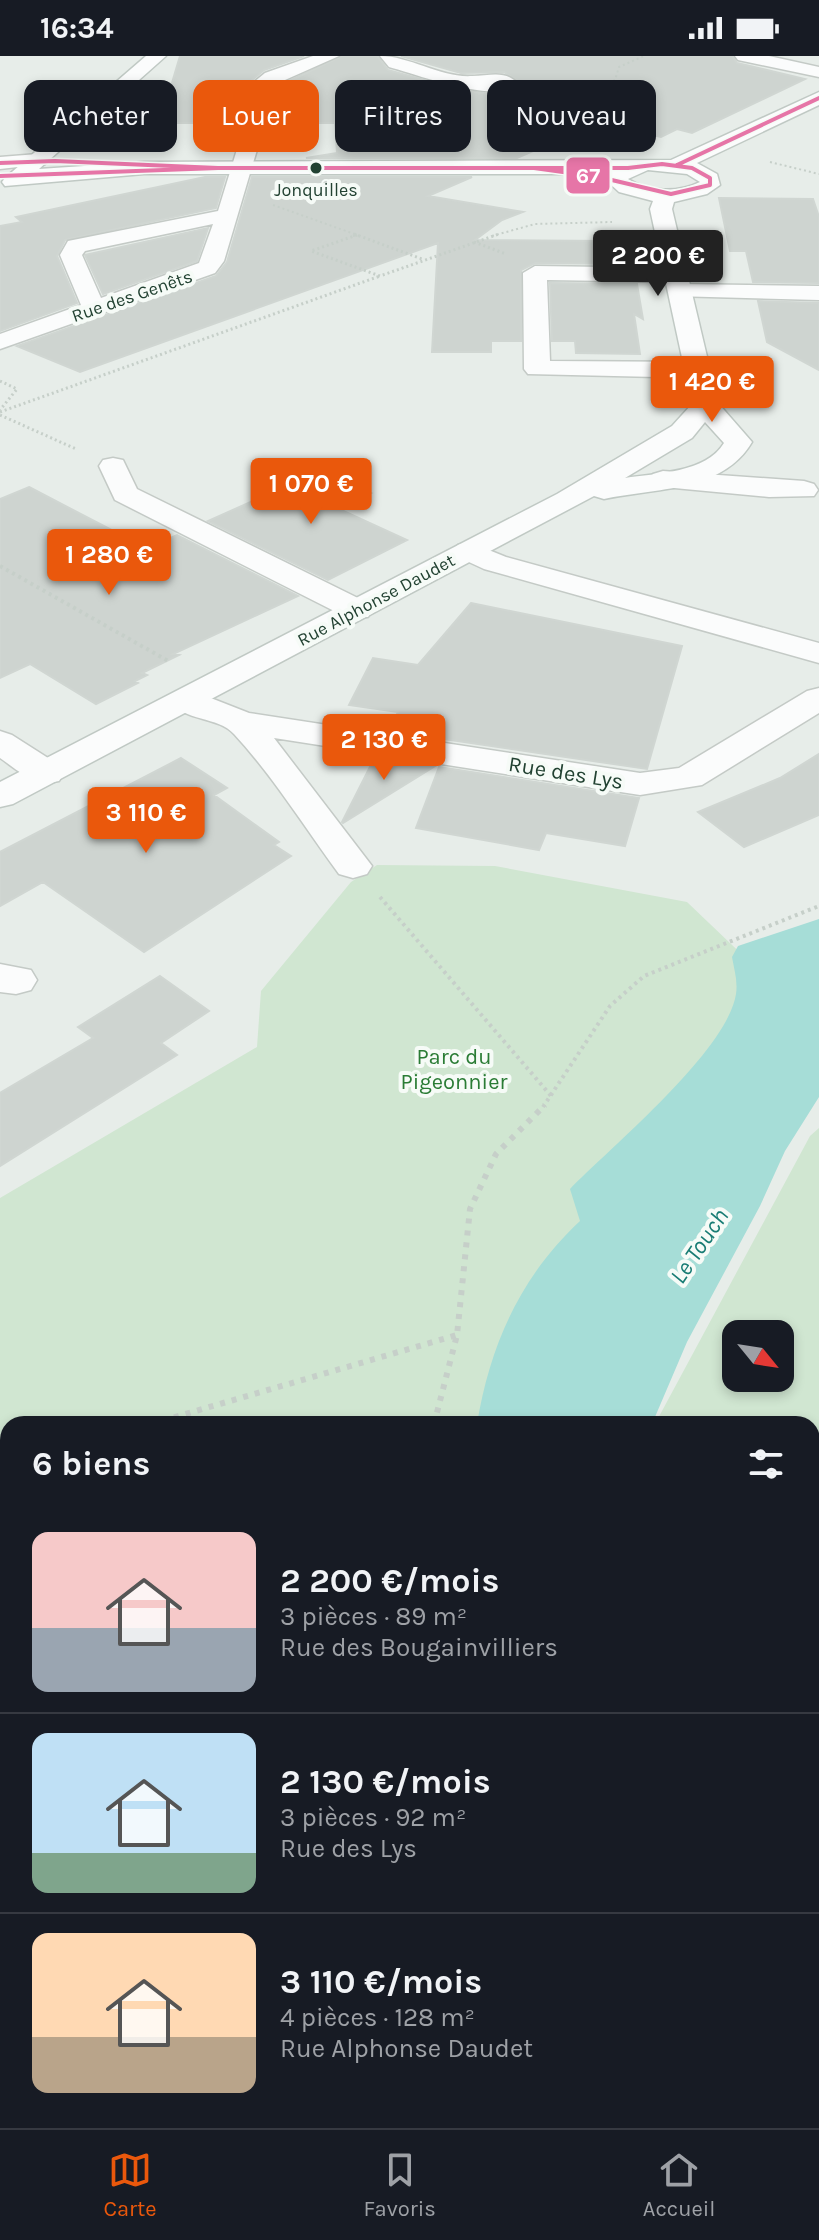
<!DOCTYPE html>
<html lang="fr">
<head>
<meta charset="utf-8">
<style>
	:root { --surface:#171b24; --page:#20242c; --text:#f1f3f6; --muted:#9ea1a6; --line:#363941; --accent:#ea580c }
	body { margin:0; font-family:Karla,sans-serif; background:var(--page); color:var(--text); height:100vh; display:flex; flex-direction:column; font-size:30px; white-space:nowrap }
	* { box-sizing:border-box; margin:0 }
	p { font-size:26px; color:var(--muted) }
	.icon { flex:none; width:44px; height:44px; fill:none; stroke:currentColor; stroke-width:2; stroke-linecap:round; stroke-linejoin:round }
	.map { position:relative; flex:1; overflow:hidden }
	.side { position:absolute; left:0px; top:1360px; width:820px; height:712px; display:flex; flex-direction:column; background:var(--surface); border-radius:24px 24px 0 0; box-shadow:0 4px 12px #0003 }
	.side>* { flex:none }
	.top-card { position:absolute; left:24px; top:24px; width:772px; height:72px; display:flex; gap:16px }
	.needle { width:52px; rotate:120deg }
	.fabs { position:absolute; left:722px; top:1264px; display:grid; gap:16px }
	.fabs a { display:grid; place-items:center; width:72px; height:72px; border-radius:16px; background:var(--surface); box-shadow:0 4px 12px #0003; font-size:40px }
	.price { position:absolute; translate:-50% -68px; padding:0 18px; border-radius:8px; background:var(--accent); color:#fff; font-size:26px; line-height:52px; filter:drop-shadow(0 2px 4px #0008) }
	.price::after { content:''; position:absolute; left:50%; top:48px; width:24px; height:18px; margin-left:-12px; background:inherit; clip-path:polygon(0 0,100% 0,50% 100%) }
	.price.selected { background:#222; color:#fff }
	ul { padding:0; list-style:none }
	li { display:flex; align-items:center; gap:24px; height:200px; padding:0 32px }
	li+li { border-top:2px solid var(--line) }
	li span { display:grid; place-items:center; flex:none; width:224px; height:160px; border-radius:16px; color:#555 }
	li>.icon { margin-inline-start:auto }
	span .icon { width:96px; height:96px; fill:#fffc; stroke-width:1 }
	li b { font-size:34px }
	h2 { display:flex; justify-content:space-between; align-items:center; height:96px; padding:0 32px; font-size:34px }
	.tag { padding:0 28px; border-radius:16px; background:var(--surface); box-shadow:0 4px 12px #0003; font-size:28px; line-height:72px }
	.tag.selected { background:var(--accent); color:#fff }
	.status { display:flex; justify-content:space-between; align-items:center; height:56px; padding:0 40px; background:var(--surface); direction:ltr }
	.status svg { height:22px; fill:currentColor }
	.tab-bar { display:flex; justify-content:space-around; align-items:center; height:112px; border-top:2px solid var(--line); background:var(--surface); font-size:22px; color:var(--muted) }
	.tab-bar a { display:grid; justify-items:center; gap:4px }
	.tab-bar .selected { color:var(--accent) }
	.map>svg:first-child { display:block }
</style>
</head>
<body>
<div class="status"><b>16:34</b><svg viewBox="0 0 49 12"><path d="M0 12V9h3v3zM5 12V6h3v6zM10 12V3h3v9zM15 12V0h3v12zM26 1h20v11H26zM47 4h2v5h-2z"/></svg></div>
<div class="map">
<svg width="819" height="2072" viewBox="0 0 819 2072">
	<rect width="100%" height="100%" fill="#e7ede9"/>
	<!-- green -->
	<path fill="#d0e6d1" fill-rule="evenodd" d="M 377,809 L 495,810 L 687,846 L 772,927 L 479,1368 L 8,1368 L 8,2064 L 274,2064 L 271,2072 L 0,2072 L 0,1142 L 257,991 L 261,935 L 351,826 Z
		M 819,1072 L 819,2072 L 359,2072 L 362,2064 L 812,2064 L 812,1368 L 655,1368 L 810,1080 ZM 736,1278 L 780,1278 L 780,1322 L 736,1322 Z"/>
	<!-- water -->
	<path fill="#a6ddd7" d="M 819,863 L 819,1041 L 785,1095 L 760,1150 L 687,1286 L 652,1368 L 477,1368 C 490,1289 520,1221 580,1165 L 570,1133 C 613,1089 727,995 736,938 C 738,925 734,913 732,901 L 738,890 Z
		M 819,1602 L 819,2072 L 662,2072 L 665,2064 L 812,2064 L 812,1623 Z
		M 165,2064 L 434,2064 L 432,2072 L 161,2072 Z"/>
	<!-- building -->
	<path fill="#ced4d0" stroke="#d0d6d2" stroke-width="2" d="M 180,0 L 304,0 L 264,14 L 247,28 L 239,67 L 160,67 Z
		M 342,0 L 377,0 L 388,14 L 456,33 L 494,39 L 510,37 L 520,32 L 521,27 L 504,16 L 461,17 L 401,0 L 732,0 L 737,7 L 805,23 L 692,77 L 677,73 L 661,81 L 598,67 L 517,102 L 306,102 L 337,97 L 335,67 L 265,67 L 270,34 Z
		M 205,121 L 225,121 L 216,152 L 65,184 L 57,200 L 77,247 L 0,275 L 0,170 L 22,166 L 16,161 Z
		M 252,121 L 472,121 L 428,140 L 523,156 L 502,164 L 475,184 L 606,185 L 607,192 L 631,192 L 634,208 L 535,207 L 521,214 L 521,285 L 491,285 L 491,296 L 432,296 L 438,187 L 80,316 L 17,290 L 216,220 L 227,206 Z
		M 719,142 L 813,143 L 819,161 L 819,227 L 753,226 L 746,195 L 730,195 Z
		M 208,172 L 197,205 L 103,238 L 85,199 Z
		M 550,227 L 637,228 L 643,263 L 634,258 L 640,298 L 576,297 L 575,285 L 552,285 Z
		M 758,245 L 819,247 L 819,314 L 767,286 Z
		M 320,415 L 371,437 L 339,453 L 407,484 L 328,524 L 208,465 Z
		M 29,431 L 125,481 L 134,477 L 156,488 L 177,479 L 298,540 L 173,598 L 179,599 L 142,617 L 147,619 L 135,625 L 138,627 L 96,648 L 30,608 L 0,622 L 0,443 Z
		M 471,547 L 682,590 L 647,713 L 389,675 L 398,656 L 349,649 L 373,602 L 418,609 Z
		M 819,698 L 819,759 L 744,791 L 698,756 L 780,722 Z
		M 375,701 L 435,710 L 343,767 L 342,766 Z
		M 181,702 L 227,732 L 214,739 L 279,786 L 274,789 L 291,800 L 144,896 L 43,826 L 0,850 L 0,796 Z
		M 439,711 L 639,742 L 625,790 L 546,777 L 539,794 L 416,772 Z
		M 160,920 L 209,955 L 161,987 L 177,999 L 0,1110 L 0,1037 L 93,982 L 78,971 Z"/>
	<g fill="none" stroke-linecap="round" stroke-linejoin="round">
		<defs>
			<path id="street" d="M 313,0 L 339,0 L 267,32 L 259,87 L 224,205 L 215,217 L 0,293 L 0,278 L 81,249 L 60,199 L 68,185 L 218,155 L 239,87 L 249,30 L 265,17 ZM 213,168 L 199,207 L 101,242 L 82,199 L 85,195 Z
				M 380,0 C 410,0 441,22 472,20 C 490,20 506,13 519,29 C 499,49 415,18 389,11 Z
				M 735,0 L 769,0 L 819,11 L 819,21 L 738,4 Z
				M 38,98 L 48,104 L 45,108 L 0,113 L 0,101 Z
				M 535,210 L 677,212 L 689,219 L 677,226 L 547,224 L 550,305 L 700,306 L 713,314 L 700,322 L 528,318 L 524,313 L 523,217 Z
				M 681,228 L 819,230 L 819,244 L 673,240 L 669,235 L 673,230 Z
				M 113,402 L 123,404 L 137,433 L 368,547 L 373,554 L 368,561 L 346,561 L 115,444 L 99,410 L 103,404 Z
				M 663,415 L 804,425 L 814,428 L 818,434 L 814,440 L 769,441 L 653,430 L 649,424 L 653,418 Z
				M 469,486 L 506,501 L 819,587 L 819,607 L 484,513 L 458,501 L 454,495 L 458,489 Z
				M 819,632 L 819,657 L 702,729 L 640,739 L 274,682 L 372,810 L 367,818 L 353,822 L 339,818 C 305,772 273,720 234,678 C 218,660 184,666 169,644 L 174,637 L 186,634 L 198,637 L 249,657 L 640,717 L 679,712 L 807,635 Z
				M 0,675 L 12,679 L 59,709 L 64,717 L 59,725 C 34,731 19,715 0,702 Z
				M 0,908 L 31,914 L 37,924 L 31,934 L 16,938 L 0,936 Z"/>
			<path id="secondary" d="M 146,0 L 166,0 L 39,113 L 144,106 L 671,104 L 819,36 L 819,49 L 697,107 L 717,118 L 720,129 L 707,138 L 674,146 L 672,153 L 718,347 L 752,386 C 723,436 655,432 604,443 L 594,440 L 13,748 L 0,751 L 0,726 L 557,438 L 672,370 L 692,348 L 650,153 L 653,145 L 619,136 L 607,125 L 609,118 L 144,118 L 5,130 L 2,126 L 5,122 ZM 648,114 L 687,118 L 700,126 C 677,137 649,136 628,123 ZM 705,366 L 724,387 C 706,417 656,417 625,422 L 692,382 Z"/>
		</defs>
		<!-- street casing -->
		<use href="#street" stroke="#c4cac6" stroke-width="3"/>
		<!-- secondary casing -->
		<use href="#secondary" stroke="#c0c9c4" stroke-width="3"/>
		<!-- path-far4 -->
		<path stroke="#c6cfc9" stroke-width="2" stroke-dasharray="2 3" stroke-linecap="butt" d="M 602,74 L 617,67 L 564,55 L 550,44 L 582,38 L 615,24 L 619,11 L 644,0
			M 770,106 L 819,118
			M 273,149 L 360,180
			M 353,180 L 357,179
			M 492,180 L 535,168 L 612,166"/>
		<!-- path-far3 -->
		<path stroke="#c6cfc9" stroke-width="3" stroke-dasharray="2 3" stroke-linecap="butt" d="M 354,178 L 422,203
			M 357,179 L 311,195 L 380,220 L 499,178
			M 474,186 L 506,198
			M 0,325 L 17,333 L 0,354
			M 0,356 L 380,220
			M 0,359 L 76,393"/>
		<!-- path-far2 -->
		<path stroke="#c6cfc9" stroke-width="4" stroke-dasharray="3 4" stroke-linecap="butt" d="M 0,510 L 170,606
			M 380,841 L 552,1041
			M 543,1051 L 610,950 L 644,920 L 819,850"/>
		<!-- path-far1 -->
		<path stroke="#c6cfc9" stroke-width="6" stroke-dasharray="5 7" stroke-linecap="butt" d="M 151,1368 L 457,1279
			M 434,1368 L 457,1279 L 470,1153 L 496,1098 L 545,1049
			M 0,1402 L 8,1400
			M 818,1503 L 819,1500"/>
		<!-- path -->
		<path stroke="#c6cfc9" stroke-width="7" stroke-dasharray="6 9" stroke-linecap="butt" d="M 812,1519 L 819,1501
			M 76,2072 L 84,2064
			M 590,2072 L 593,2064"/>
		<!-- street -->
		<use href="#street" fill="#fbfcfc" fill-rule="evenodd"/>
		<!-- secondary -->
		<use href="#secondary" fill="#fbfcfc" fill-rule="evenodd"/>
		<defs>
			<path id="bus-1" d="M 0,107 L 55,105 L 218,112
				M 662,108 L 692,112 L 710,122 L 710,129 L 671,138 L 599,121 L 534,112 L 628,112 Z
				M 677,109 L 819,42
				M 218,112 L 431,112
				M 431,112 L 534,112
				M 431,112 L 534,112
				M 0,120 L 218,112"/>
		</defs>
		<!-- bus-1 casing -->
		<use href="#bus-1" stroke="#f6fbf7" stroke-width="7"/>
		<!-- bus-1 -->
		<use href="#bus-1" stroke="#e675a7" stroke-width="4"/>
	</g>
	<!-- markers -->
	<circle fill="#224232" stroke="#f6fbf7" stroke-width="3" cx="316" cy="112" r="7"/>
	<g text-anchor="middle" stroke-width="8" stroke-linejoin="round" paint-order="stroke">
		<!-- far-bus labels -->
		<g font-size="18" fill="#224232" stroke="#f6fbf7">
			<text x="316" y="140">Jonquilles</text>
		</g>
		<!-- far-street labels -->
		<g font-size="18" fill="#224232" stroke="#f6fbf7">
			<text transform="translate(132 240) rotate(-19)" y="6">Rue des Genêts</text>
			<text transform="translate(376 544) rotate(-28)" y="6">Rue Alphonse Daudet</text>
		</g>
		<!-- street labels -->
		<g font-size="22" fill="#224232" stroke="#f6fbf7">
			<text transform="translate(566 716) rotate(9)" y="8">Rue des Lys</text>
		</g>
		<!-- park labels -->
		<g font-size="22" fill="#2a7c35" stroke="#f6fbf7">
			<text x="454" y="1008">Parc du<tspan x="454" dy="25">Pigeonnier</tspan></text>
		</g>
		<!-- water labels -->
		<g font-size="24" font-style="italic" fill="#187c74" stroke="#f6fbf7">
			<text transform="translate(699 1190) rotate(-56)" y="8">Le Touch</text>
		</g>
	</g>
	<rect stroke="#f6fbf7" stroke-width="3" x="565" y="100" width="46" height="39" rx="8" fill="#e675a7"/>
	<g font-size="22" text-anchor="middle" font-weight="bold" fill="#fff">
		<text x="588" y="127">67</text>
	</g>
</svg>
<div class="fabs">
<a><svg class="needle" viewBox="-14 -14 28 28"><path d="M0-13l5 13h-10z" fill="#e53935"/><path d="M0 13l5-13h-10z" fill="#9ea1a6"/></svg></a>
</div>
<b class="price selected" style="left:658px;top:242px">2 200 €</b>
<b class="price" style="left:712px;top:368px">1 420 €</b>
<b class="price" style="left:311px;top:470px">1 070 €</b>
<b class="price" style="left:109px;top:541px">1 280 €</b>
<b class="price" style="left:384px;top:726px">2 130 €</b>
<b class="price" style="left:146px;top:799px">3 110 €</b>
<div class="top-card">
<a class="tag">Acheter</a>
<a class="tag selected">Louer</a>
<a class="tag">Filtres</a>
<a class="tag">Nouveau</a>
</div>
<section class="side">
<h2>6 biens<svg class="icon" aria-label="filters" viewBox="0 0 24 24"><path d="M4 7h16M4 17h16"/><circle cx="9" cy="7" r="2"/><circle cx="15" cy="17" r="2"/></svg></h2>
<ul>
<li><span style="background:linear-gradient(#f6c9c9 60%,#9aa5b1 0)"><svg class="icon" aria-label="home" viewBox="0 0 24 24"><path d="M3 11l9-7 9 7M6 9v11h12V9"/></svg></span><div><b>2 200 €/mois</b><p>3 pièces · 89 m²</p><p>Rue des Bougainvilliers</p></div></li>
<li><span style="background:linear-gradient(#bfe0f5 75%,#7fa58c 0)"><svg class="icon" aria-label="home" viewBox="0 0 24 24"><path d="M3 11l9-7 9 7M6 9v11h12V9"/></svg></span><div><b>2 130 €/mois</b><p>3 pièces · 92 m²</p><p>Rue des Lys</p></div></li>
<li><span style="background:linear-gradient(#ffd9b3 65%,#b9a48a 0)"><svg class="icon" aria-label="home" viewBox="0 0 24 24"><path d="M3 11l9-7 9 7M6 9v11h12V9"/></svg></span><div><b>3 110 €/mois</b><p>4 pièces · 128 m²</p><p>Rue Alphonse Daudet</p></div></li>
</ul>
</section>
</div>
<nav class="tab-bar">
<a class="selected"><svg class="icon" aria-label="map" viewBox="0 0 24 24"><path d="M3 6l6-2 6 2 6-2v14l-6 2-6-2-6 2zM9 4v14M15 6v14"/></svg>Carte</a>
<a><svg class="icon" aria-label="saved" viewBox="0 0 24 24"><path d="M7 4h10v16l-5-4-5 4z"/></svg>Favoris</a>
<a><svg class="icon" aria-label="home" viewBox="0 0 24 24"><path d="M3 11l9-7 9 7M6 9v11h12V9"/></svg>Accueil</a>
</nav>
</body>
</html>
